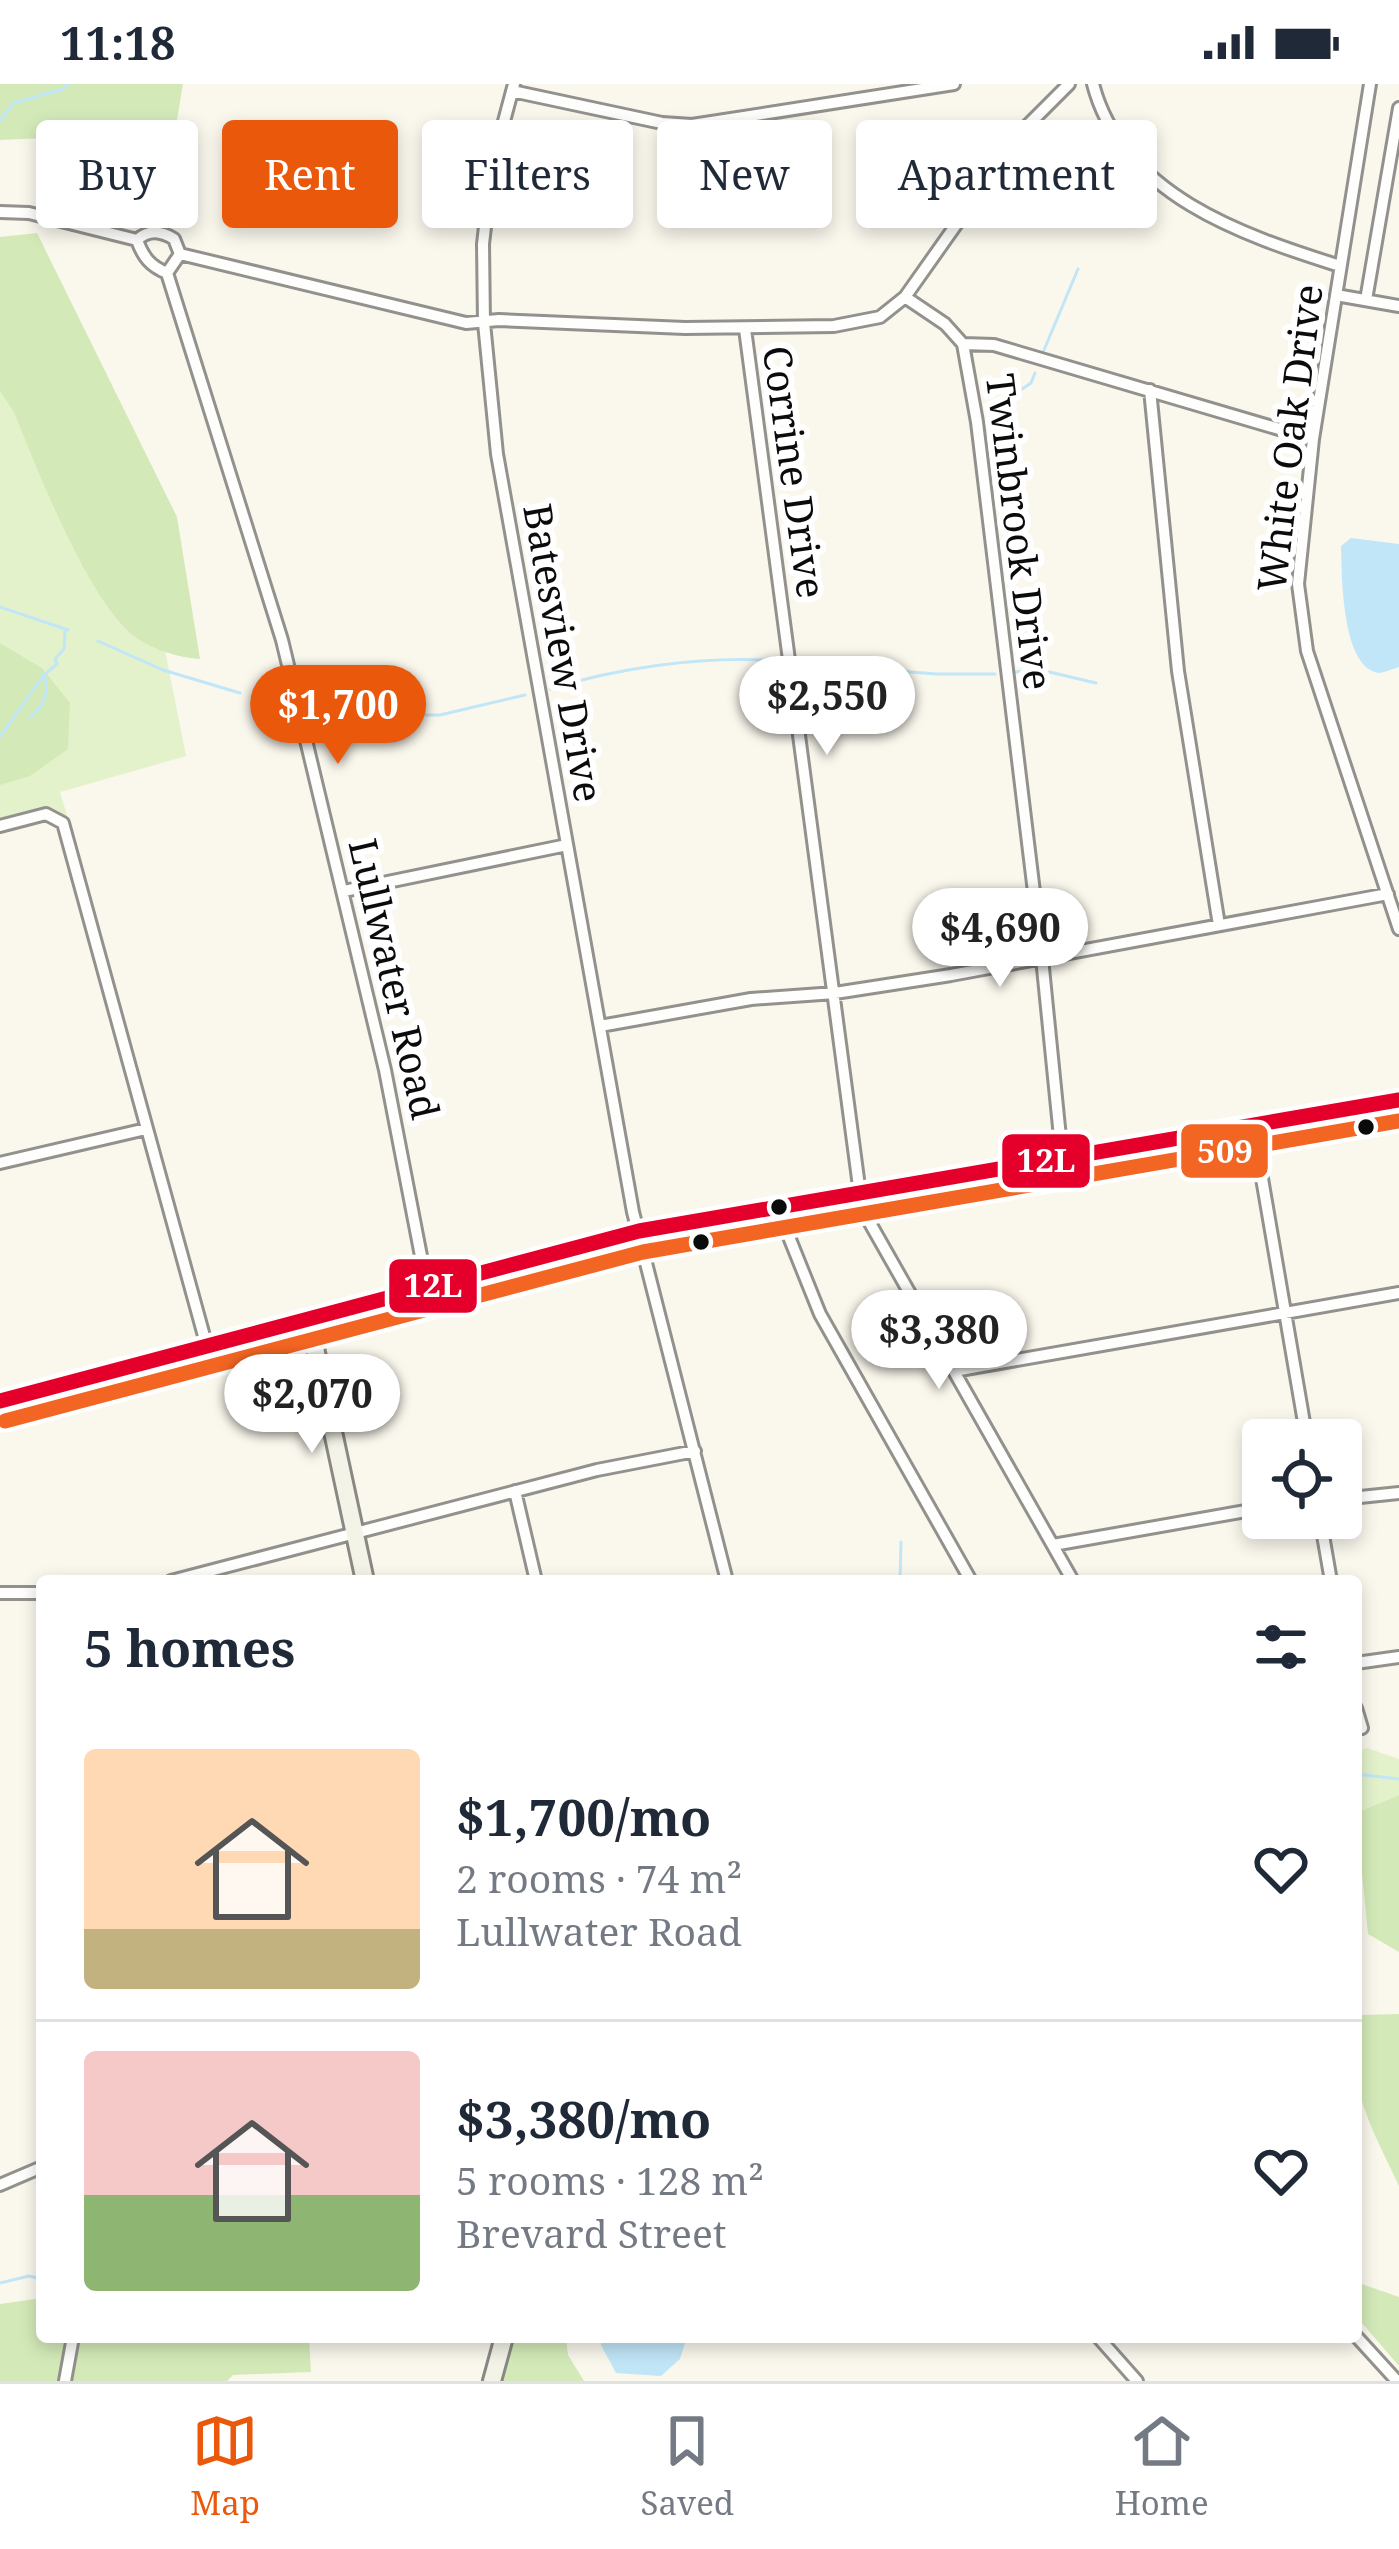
<!DOCTYPE html>
<html lang="en">
<head>
<meta charset="utf-8">
<style>
	:root { --surface:#fff; --page:#f6f6f7; --text:#1f2937; --muted:#747a83; --line:#e0e1e3; --accent:#ea580c }
	body { margin:0; font-family:"Noto Serif",serif; background:var(--page); color:var(--text); height:100vh; display:flex; flex-direction:column; font-size:45px; white-space:nowrap }
	* { box-sizing:border-box; margin:0 }
	p { font-size:39px; color:var(--muted) }
	.icon { flex:none; width:66px; height:66px; fill:none; stroke:currentColor; stroke-width:2; stroke-linecap:round; stroke-linejoin:round }
	.map { position:relative; flex:1; overflow:hidden }
	.sheet { position:absolute; left:36px; top:1491px; width:1326px; height:768px; display:flex; flex-direction:column; background:var(--surface); border-radius:12px; box-shadow:0 6px 18px #0003 }
	.sheet>* { flex:none }
	.banner { position:absolute; left:36px; top:36px; width:1329px; height:108px; display:flex; gap:24px }
	.buttons { position:absolute; left:1242px; top:1335px; display:grid; gap:24px }
	.buttons a { display:grid; place-items:center; width:120px; height:120px; border-radius:12px; background:var(--surface); box-shadow:0 6px 18px #0003; font-size:60px }
	.price { position:absolute; translate:-50% -102px; padding:0 27px; border-radius:42px; background:#fff; color:#222; font-size:39px; line-height:78px; filter:drop-shadow(0 3px 6px #0008) }
	.price::after { content:''; position:absolute; left:50%; top:72px; width:36px; height:27px; margin-left:-18px; background:inherit; clip-path:polygon(0 0,100% 0,50% 100%) }
	.price.current { background:var(--accent); color:#fff }
	ul { padding:0; list-style:none }
	li { display:flex; align-items:center; gap:36px; height:300px; padding:0 48px }
	li+li { border-top:3px solid var(--line) }
	li span { display:grid; place-items:center; flex:none; width:336px; height:240px; border-radius:12px; color:#555 }
	li>.icon { margin-inline-start:auto }
	span .icon { width:144px; height:144px; fill:#fffc; stroke-width:1 }
	li b { font-size:51px }
	h2 { display:flex; justify-content:space-between; align-items:center; height:144px; padding:0 48px; font-size:51px }
	.chip { padding:0 42px; border-radius:12px; background:var(--surface); box-shadow:0 6px 18px #0003; font-size:42px; line-height:108px }
	.chip.current { background:var(--accent); color:#fff }
	.status { display:flex; justify-content:space-between; align-items:center; height:84px; padding:0 60px; background:var(--surface); direction:ltr }
	.status svg { height:33px; fill:currentColor }
	.tab-bar { display:flex; justify-content:space-around; align-items:center; height:168px; border-top:3px solid var(--line); background:var(--surface); font-size:33px; color:var(--muted) }
	.tab-bar a { display:grid; justify-items:center; gap:6px }
	.tab-bar .current { color:var(--accent) }
	.map>svg:first-child { display:block }
</style>
</head>
<body>
<div class="status"><b>11:18</b><svg viewBox="0 0 49 12"><path d="M0 12V9h3v3zM5 12V6h3v6zM10 12V3h3v9zM15 12V0h3v12zM26 1h20v11H26zM47 4h2v5h-2z"/></svg></div>
<div class="map">
<svg width="1399" height="2297" viewBox="0 0 1399 2297">
	<rect width="100%" height="100%" fill="#faf7ed"/>
	<!-- green -->
	<path fill="#e3f2cb" d="M 0,234 L 161,546 L 186,672 L 60,708 L 67,731 L 38,727 L 0,736 Z
		M 1367,1664 L 1399,1675 L 1399,1711 L 1356,1729 L 1356,1667 Z"/>
	<!-- forest -->
	<path fill="#d3eab8" d="M 0,0 L 183,0 L 175,48 L 0,56 Z
		M 37,149 L 177,433 L 200,575 C 180,574 155,566 138,555 C 91,525 36,382 14,328 L 0,307 L 0,153 Z
		M 0,559 L 42,584 L 70,619 L 68,665 L 30,692 L 0,701 Z
		M 1399,1711 L 1399,1868 L 1368,1850 L 1356,1729 Z
		M 1399,1930 L 1399,2102 C 1373,2045 1341,1996 1361,1931 Z
		M 1356,2198 L 1399,2213 L 1399,2282 L 1356,2232 Z
		M 42,2214 L 42,2253 L 309,2253 L 311,2288 L 233,2291 L 227,2297 L 0,2297 L 0,2220 Z
		M 513,2253 L 566,2253 L 568,2271 L 584,2297 L 501,2297 Z"/>
	<!-- water -->
	<path fill="#c1e6f8" d="M 1351,454 L 1399,460 L 1399,583 C 1397,584 1381,589 1380,589 C 1341,586 1342,490 1341,462 Z
		M 603,2253 L 687,2253 L 680,2275 L 661,2292 L 616,2289 L 601,2261 Z"/>
	<g fill="none" stroke-linecap="round" stroke-linejoin="round">
		<!-- stream -->
		<path stroke="#c1e6f8" stroke-width="3" d="M 0,36 L 14,19 L 63,5 L 68,0
			M 1044,266 L 1078,185
			M 988,328 L 1031,299 L 1035,289
			M 0,523 L 68,546
			M 98,557 L 163,586 L 240,609
			M 799,579 L 936,590 L 995,590
			M 1013,588 L 1041,586 L 1096,599
			M 550,605 C 617,584 696,573 766,576
			M 313,631 L 440,631 L 525,611
			M 30,633 C 42,625 51,606 44,593
			M 0,653 L 43,592 L 57,580 L 55,575 L 64,565 L 65,546
			M 900,1497 L 901,1458
			M 1356,1690 L 1399,1695
			M 0,2199 L 29,2192 L 42,2195"/>
		<defs>
			<path id="street" d="M 514,0 L 492,82 L 483,160 L 484,239 L 497,370 L 633,1128 L 727,1497
				M 1093,0 C 1122,111 1242,151 1340,182
				M 1370,0 L 1313,355 L 1298,500 L 1307,567 L 1399,845
				M 512,7 L 662,39 L 692,41 L 954,0
				M 0,128 L 29,129 L 137,156 C 149,145 161,147 174,155 L 180,170 L 466,239 L 499,236 L 685,244 L 834,242 L 880,233 L 905,213 L 1023,46 L 1069,0
				M 137,156 C 143,173 150,182 167,189
				M 180,170 L 167,189 L 282,556 L 385,986 L 427,1203
				M 1336,211 L 1399,222
				M 905,213 L 945,240 L 963,260 L 994,261 L 1313,355
				M 1366,216 L 1399,24
				M 745,245 L 862,1125 L 1073,1497
				M 963,260 L 977,338 L 1042,874 L 1062,1073
				M 1150,306 L 1178,587 L 1219,841
				M 0,742 L 46,730 L 63,739 L 207,1263
				M 344,807 L 567,761
				M 600,942 L 751,915 L 835,909 L 951,891 L 1388,810
				M 1253,1042 L 1307,1356
				M 0,1079 L 146,1045
				M 777,1123 L 820,1230 L 971,1497
				M 954,1287 L 1399,1209
				M 515,1407 L 536,1497
				M 1341,1415 L 1399,1409
				M 1320,1434 L 1331,1497
				M 1053,1461 L 1263,1424
				M 171,1497 L 597,1386 L 695,1367
				M 0,1509 L 42,1509
				M 1356,1579 L 1399,1573
				M 1356,1624 L 1362,1644
				M 0,2101 L 42,2083
				M 1356,2252 L 1397,2297
				M 1098,2253 L 1137,2297
				M 65,2297 L 73,2253"/>
			<path id="secondary" d="M 309,1236 L 365,1497
				M 0,1317 L 639,1147 L 1399,1016
				M 492,2297 L 504,2253"/>
		</defs>
		<!-- street casing -->
		<use href="#street" stroke="#93918d" stroke-width="16"/>
		<!-- secondary casing -->
		<use href="#secondary" stroke="#898883" stroke-width="22"/>
		<!-- street -->
		<use href="#street" stroke="#fefefc" stroke-width="10"/>
		<!-- secondary -->
		<use href="#secondary" stroke="#f4f3e7" stroke-width="16"/>
		<defs>
			<path id="bus-1" d="M 0,1317 L 639,1147 L 1399,1016"/>
			<path id="bus-2" d="M 5,1337 L 643,1168 L 1399,1037"/>
		</defs>
		<!-- bus-1 casing -->
		<use href="#bus-1" stroke="#fff" stroke-width="24"/>
		<!-- bus-2 casing -->
		<use href="#bus-2" stroke="#fff" stroke-width="24"/>
		<!-- bus-1 -->
		<use href="#bus-1" stroke="#e4002b" stroke-width="15"/>
		<!-- bus-2 -->
		<use href="#bus-2" stroke="#f26522" stroke-width="15"/>
	</g>
	<!-- markers -->
	<g fill="#0b0b0b" stroke="#fff" stroke-width="4.5">
		<circle cx="1366" cy="1043" r="10"/>
		<circle cx="779" cy="1123" r="10"/>
		<circle cx="701" cy="1158" r="10"/>
	</g>
	<g text-anchor="middle" stroke-width="12" stroke-linejoin="round" paint-order="stroke">
		<!-- street labels -->
		<g font-size="39" fill="#0b0b0b" stroke="#fff">
			<text transform="translate(1290 354) rotate(-83)" y="14">White Oak Drive</text>
			<text transform="translate(794 388) rotate(82)" y="14">Corrine Drive</text>
			<text transform="translate(1019 448) rotate(83)" y="14">Twinbrook Drive</text>
			<text transform="translate(563 569) rotate(80)" y="14">Batesview Drive</text>
			<text transform="translate(394 895) rotate(77)" y="14">Lullwater Road</text>
		</g>
	</g>
	<g stroke="#fff" stroke-width="4.5">
		<rect x="1179" y="1038" width="91" height="58" rx="12" fill="#f26522"/>
		<rect x="1000" y="1048" width="92" height="58" rx="12" fill="#e4002b"/>
		<rect x="387" y="1173" width="92" height="58" rx="12" fill="#e4002b"/>
	</g>
	<g font-size="33" text-anchor="middle" font-weight="bold" fill="#fff">
		<text x="1225" y="1079">509</text>
		<text x="1046" y="1088">12L</text>
		<text x="433" y="1213">12L</text>
	</g>
</svg>
<div class="buttons">
<a><svg class="icon" aria-label="locate" viewBox="0 0 24 24"><circle cx="12" cy="12" r="6"/><path d="M12 2v4M12 18v4M2 12h4M18 12h4"/></svg></a>
</div>
<b class="price" style="left:827px;top:674px">$2,550</b>
<b class="price current" style="left:338px;top:683px">$1,700</b>
<b class="price" style="left:1000px;top:906px">$4,690</b>
<b class="price" style="left:939px;top:1308px">$3,380</b>
<b class="price" style="left:312px;top:1372px">$2,070</b>
<div class="banner">
<a class="chip">Buy</a>
<a class="chip current">Rent</a>
<a class="chip">Filters</a>
<a class="chip">New</a>
<a class="chip">Apartment</a>
</div>
<section class="sheet">
<h2>5 homes<svg class="icon" aria-label="filters" viewBox="0 0 24 24"><path d="M4 7h16M4 17h16"/><circle cx="9" cy="7" r="2"/><circle cx="15" cy="17" r="2"/></svg></h2>
<ul>
<li><span style="background:linear-gradient(#ffd9b3 75%,#c2b280 0)"><svg class="icon" aria-label="home" viewBox="0 0 24 24"><path d="M3 11l9-7 9 7M6 9v11h12V9"/></svg></span><div><b>$1,700/mo</b><p>2 rooms · 74 m²</p><p>Lullwater Road</p></div><svg class="icon" aria-label="heart" viewBox="0 0 24 24"><path d="M12 20l-8-8c-3-5 5-10 8-4 3-6 11-1 8 4z"/></svg></li>
<li><span style="background:linear-gradient(#f6c9c9 60%,#8fb573 0)"><svg class="icon" aria-label="home" viewBox="0 0 24 24"><path d="M3 11l9-7 9 7M6 9v11h12V9"/></svg></span><div><b>$3,380/mo</b><p>5 rooms · 128 m²</p><p>Brevard Street</p></div><svg class="icon" aria-label="heart" viewBox="0 0 24 24"><path d="M12 20l-8-8c-3-5 5-10 8-4 3-6 11-1 8 4z"/></svg></li>
</ul>
</section>
</div>
<nav class="tab-bar">
<a class="current"><svg class="icon" aria-label="map" viewBox="0 0 24 24"><path d="M3 6l6-2 6 2 6-2v14l-6 2-6-2-6 2zM9 4v14M15 6v14"/></svg>Map</a>
<a><svg class="icon" aria-label="saved" viewBox="0 0 24 24"><path d="M7 4h10v16l-5-4-5 4z"/></svg>Saved</a>
<a><svg class="icon" aria-label="home" viewBox="0 0 24 24"><path d="M3 11l9-7 9 7M6 9v11h12V9"/></svg>Home</a>
</nav>
</body>
</html>
